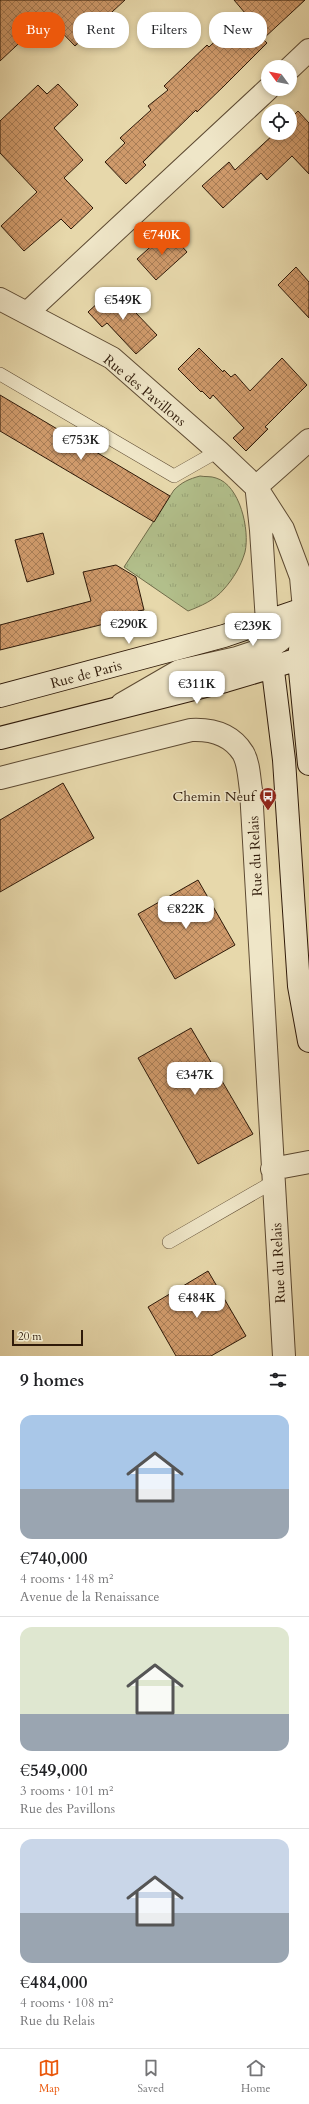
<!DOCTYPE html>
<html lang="en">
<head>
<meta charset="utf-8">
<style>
	:root { --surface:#fff; --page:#f6f6f6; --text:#202124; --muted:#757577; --line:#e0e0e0; --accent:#ea580c }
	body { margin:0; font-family:Cardo,serif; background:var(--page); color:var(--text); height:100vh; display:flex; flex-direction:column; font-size:15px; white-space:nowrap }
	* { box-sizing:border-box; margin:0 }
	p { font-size:13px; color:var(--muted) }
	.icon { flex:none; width:22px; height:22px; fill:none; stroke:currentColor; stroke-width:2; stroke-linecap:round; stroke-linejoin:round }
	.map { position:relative; height:1356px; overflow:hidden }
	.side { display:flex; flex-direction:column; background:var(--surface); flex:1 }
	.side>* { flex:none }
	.top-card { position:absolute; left:12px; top:12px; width:285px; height:36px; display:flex; gap:8px }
	.needle { width:26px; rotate:302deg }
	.buttons { position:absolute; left:261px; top:60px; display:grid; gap:8px }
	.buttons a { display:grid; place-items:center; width:36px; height:36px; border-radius:50%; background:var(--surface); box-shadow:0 2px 6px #0003; font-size:20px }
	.scale { position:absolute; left:12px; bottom:10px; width:71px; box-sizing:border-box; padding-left:4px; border:2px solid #2f1a09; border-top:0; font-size:11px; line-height:14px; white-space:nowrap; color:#2f1a09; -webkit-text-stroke:3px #efe6c8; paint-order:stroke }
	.price { position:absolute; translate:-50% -34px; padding:0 9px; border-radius:8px; background:#fff; color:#222; font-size:13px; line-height:26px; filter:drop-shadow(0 1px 2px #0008) }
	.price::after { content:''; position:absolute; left:50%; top:24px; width:12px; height:9px; margin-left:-6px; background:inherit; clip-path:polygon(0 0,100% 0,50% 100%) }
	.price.selected { background:var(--accent); color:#fff }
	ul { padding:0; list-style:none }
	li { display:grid; align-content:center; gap:8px; height:212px; padding:0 20px }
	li+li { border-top:1px solid var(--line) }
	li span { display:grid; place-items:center; height:124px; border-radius:12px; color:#555 }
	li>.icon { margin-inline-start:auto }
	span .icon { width:72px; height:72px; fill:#fffc; stroke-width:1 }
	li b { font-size:17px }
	h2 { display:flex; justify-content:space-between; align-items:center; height:48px; padding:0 20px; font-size:17px }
	.tag { padding:0 14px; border-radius:16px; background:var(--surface); box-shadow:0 2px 6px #0003; font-size:14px; line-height:36px }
	.tag.selected { background:var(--accent); color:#fff }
	.tab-bar { display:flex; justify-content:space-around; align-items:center; height:56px; border-top:1px solid var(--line); background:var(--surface); font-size:11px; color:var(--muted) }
	.tab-bar a { display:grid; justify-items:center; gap:2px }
	.tab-bar .selected { color:var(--accent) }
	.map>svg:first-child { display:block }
</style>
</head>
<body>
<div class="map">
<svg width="309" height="1356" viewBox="0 0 309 1356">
	<defs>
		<pattern id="grass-tufts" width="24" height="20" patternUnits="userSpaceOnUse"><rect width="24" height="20" fill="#b2bf8b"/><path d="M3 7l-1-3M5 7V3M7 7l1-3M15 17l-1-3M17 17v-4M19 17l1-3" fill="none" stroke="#99a477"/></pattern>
		<pattern id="building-cross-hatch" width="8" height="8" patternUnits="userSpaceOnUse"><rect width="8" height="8" fill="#cf9a6b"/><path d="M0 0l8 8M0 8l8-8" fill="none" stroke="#a87d56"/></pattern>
	</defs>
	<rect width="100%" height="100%" fill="#e7d8ab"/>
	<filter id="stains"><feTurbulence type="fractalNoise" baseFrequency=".005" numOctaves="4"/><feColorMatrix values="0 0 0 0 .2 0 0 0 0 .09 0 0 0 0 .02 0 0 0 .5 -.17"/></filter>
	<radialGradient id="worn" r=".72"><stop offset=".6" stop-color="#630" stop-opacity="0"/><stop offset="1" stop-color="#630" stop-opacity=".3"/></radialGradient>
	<!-- grass -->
	<path fill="url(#grass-tufts)" stroke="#706c4a" d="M 200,476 C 205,477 211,476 216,478 C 240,485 250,530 245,552 C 241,566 233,579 224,589 C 215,600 201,606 188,611 L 124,567 L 174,490 C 182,482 189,479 200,476 Z"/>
	<!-- building -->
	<path fill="url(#building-cross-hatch)" stroke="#2f1a09" d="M 0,0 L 125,0 L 75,46 L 47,17 L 0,61 Z
		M 234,0 L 305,0 L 263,39 L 267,43 L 224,86 L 197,112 L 196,110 L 143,162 L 146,165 L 126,184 L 105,162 L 125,143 L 120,138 L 151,110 L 148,106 L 168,90 L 164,86 L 207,45 L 209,47 L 245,13 Z
		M 58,84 L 78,105 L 54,128 L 83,160 L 64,178 L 93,208 L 71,229 L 61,219 L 24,251 L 1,226 L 37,192 L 0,153 L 0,121 L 38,85 L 47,94 Z
		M 298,111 L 309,123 L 309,174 L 292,156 L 267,180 L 261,173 L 223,208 L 202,186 L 229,162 L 235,170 L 275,133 L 290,133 L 290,119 Z
		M 168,231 L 187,252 L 156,280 L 137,259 Z
		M 296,267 L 309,282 L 309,318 L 278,285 Z
		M 113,289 L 157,335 L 136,354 L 107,323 L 102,327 L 88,312 Z
		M 199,348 L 223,372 L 224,370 L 231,377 L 235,374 L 250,391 L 282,358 L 307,385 L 265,427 L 268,429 L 246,451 L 233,438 L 244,428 L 213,395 L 210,399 L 202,391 L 201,392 L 178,369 Z
		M 0,395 L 170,496 L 154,522 L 0,431 Z
		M 43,533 L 54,574 L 27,582 L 15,540 Z
		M 116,565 L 136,577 L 144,610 L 138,611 L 141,621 L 106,630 L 104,624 L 0,650 L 0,625 L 91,601 L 83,572 Z
		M 63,783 L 94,838 L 0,892 L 0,820 Z
		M 198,880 L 235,945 L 175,979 L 138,914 Z
		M 191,1028 L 253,1134 L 198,1164 L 138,1058 Z
		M 208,1271 L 246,1336 L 211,1356 L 176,1356 L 148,1307 Z"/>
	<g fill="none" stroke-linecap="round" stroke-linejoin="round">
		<defs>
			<path id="lane" d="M 0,374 L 174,476 L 218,451
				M 169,1242 L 273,1182"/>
			<path id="street" d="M 290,68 L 309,50
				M 0,299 L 112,358 L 218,451 L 256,487 L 283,529 L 301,577 L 304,609 L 289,633 L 278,642 L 270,647 L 237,658 L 179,671 L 122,704
				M 27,313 L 268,89
				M 256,487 L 309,440
				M 257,493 L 261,530 L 267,622
				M 0,778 L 191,730 C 211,729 231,734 243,753 C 249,763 249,778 251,790 L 284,1356
				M 272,1169 L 309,1162"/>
			<path id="secondary" d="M 304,609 L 299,660 L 309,764
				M 267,622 L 284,760 L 299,986 L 309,1041
				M 0,696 L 224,636 L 309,607
				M 0,738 L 225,681 L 309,656"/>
		</defs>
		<!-- lane casing -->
		<use href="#lane" stroke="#5d4a32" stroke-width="14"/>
		<!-- street casing -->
		<use href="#street" stroke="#5d4a32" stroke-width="24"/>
		<!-- secondary casing -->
		<use href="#secondary" stroke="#2f1a09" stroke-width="24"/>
		<!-- lane -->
		<use href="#lane" stroke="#efe6c8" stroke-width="13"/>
		<!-- street -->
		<use href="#street" stroke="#efe6c8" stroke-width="22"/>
		<!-- secondary -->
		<use href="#secondary" stroke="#efe6c8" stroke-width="22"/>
	</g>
	<!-- icons -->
	<defs>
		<symbol id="bus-pin" viewBox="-11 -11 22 30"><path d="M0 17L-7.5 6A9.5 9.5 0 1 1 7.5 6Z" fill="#8f2418" stroke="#efe6c8"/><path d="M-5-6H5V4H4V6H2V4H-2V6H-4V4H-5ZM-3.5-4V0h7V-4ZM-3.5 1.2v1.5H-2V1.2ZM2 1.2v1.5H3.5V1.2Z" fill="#fff"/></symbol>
	</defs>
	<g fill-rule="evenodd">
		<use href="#bus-pin" x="258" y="786" width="20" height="27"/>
	</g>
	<g text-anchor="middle" stroke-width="3" stroke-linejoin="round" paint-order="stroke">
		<!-- street labels -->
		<g font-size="14" fill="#2f1a09" stroke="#efe6c8">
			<text transform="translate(145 390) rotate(40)" y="5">Rue des Pavillons</text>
			<text transform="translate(86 674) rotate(-15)" y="5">Rue de Paris</text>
			<text transform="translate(255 856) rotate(-93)" y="5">Rue du Relais</text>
			<text transform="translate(278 1263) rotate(-93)" y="5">Rue du Relais</text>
		</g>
		<!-- poi labels -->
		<g font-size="14" fill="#2f1a09" stroke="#efe6c8" text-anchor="end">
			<text x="255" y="801">Chemin Neuf</text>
		</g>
	</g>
	<rect width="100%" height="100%" filter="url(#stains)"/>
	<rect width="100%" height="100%" fill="url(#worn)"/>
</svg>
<div class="buttons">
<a><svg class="needle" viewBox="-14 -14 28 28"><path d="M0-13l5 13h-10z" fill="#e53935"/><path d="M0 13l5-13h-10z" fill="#757577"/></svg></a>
<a><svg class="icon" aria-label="locate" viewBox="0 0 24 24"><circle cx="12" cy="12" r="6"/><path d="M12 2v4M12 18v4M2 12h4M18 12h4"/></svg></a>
</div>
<div class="scale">20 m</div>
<b class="price selected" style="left:162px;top:256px">€740K</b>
<b class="price" style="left:123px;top:321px">€549K</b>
<b class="price" style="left:81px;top:461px">€753K</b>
<b class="price" style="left:129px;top:645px">€290K</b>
<b class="price" style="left:253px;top:647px">€239K</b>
<b class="price" style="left:197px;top:705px">€311K</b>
<b class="price" style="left:186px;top:930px">€822K</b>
<b class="price" style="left:195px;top:1096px">€347K</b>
<b class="price" style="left:197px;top:1319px">€484K</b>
<div class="top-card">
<a class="tag selected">Buy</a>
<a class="tag">Rent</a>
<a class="tag">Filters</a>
<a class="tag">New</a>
</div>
</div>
<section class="side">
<h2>9 homes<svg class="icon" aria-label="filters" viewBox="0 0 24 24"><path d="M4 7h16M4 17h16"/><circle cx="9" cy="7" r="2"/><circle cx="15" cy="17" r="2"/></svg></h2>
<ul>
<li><span style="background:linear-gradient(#a9c7e8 60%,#9aa5b1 0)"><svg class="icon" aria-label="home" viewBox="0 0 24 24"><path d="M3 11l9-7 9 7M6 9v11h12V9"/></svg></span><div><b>€740,000</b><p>4 rooms · 148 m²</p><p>Avenue de la Renaissance</p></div></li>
<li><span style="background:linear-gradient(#dfe7d0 70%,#9aa5b1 0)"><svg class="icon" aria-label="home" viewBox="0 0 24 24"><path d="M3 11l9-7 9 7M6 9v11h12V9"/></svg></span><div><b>€549,000</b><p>3 rooms · 101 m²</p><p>Rue des Pavillons</p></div></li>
<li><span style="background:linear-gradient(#c9d6e8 60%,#9aa5b1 0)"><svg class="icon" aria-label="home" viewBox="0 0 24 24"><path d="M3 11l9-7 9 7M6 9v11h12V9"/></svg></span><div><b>€484,000</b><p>4 rooms · 108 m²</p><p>Rue du Relais</p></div></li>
</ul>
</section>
<nav class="tab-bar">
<a class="selected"><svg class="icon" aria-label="map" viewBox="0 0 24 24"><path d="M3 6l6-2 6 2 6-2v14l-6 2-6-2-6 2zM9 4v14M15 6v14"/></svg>Map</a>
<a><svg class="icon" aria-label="saved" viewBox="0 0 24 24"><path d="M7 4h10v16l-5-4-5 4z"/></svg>Saved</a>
<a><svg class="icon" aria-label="home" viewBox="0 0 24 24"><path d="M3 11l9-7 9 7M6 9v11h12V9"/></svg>Home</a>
</nav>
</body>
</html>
